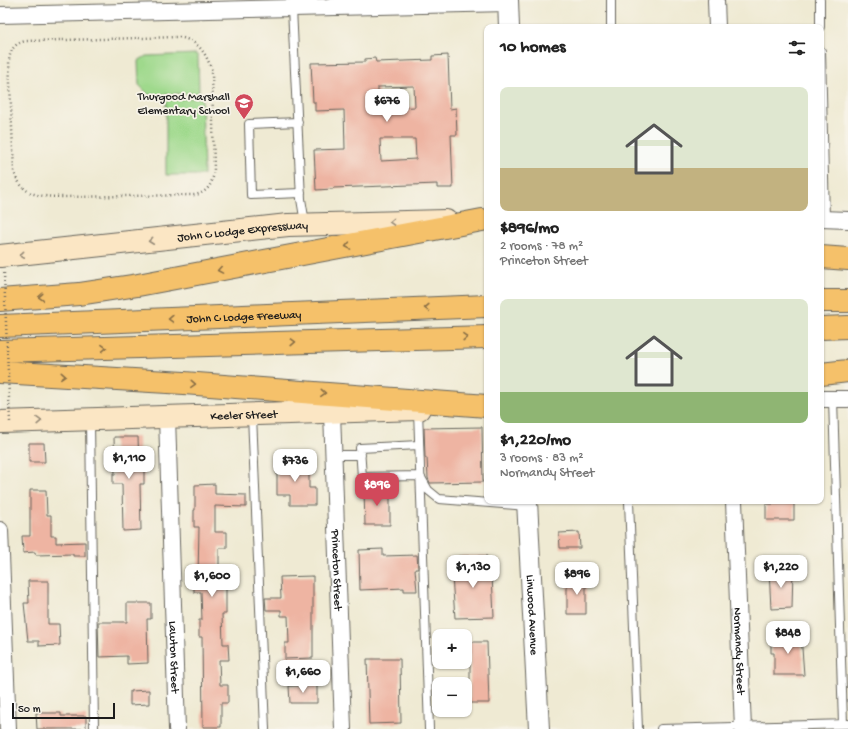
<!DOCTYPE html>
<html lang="en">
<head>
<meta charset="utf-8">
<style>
	:root { --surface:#fff; --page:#f2f2f2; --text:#222; --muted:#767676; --accent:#d1495b }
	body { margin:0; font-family:"Gochi Hand",sans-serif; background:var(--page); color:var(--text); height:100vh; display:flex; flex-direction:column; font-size:15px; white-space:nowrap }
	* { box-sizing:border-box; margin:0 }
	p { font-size:13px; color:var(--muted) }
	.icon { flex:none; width:22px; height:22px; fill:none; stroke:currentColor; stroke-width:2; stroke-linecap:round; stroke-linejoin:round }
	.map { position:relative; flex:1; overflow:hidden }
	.drawer { position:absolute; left:484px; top:24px; width:340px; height:480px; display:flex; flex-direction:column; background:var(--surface); border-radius:8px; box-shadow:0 1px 3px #0004 }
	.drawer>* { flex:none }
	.tools { position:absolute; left:432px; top:629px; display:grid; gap:8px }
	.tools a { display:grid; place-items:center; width:40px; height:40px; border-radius:8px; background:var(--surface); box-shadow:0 1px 3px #0004; font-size:20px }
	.scale { position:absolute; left:12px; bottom:10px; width:103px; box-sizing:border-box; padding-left:4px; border:2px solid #1c1c1c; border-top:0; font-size:11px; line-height:14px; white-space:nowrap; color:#1c1c1c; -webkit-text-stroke:3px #f7f3e8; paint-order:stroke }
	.price { position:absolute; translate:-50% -34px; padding:0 9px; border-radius:8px; background:#fff; color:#222; font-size:13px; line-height:26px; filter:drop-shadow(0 1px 2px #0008) }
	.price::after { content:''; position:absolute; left:50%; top:24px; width:12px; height:9px; margin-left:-6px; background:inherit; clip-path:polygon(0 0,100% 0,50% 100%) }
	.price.current { background:var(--accent); color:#fff }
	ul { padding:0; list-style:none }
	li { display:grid; align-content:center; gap:8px; height:212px; padding:0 16px }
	li span { display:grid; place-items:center; height:124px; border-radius:8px; color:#555 }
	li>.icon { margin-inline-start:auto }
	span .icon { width:72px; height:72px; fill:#fffc; stroke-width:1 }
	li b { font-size:17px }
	h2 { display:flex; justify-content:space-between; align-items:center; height:48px; padding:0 16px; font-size:17px }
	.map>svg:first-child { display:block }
</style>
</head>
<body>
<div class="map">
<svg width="848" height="729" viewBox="0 0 848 729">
	<rect width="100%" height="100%" fill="#f7f3e8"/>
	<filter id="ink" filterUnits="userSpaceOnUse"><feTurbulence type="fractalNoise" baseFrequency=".025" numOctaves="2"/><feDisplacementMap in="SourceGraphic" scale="8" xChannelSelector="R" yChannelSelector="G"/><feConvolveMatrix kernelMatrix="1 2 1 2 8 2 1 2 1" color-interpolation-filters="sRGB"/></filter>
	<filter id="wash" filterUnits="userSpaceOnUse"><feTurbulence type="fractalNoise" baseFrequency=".012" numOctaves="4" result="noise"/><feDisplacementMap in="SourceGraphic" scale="16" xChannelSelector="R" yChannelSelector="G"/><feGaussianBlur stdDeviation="0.9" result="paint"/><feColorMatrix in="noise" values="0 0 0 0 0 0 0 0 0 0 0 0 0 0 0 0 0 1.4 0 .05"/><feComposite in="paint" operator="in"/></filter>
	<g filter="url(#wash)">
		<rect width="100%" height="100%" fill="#efead3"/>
		<!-- green -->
		<path fill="#9fd98c" stroke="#5e7a54" d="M 196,54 L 198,56 L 199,93 L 149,95 L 139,85 L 138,61 L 146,56 Z
			M 202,97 L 204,175 L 166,175 L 166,100 Z"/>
		<g id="blocks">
			<!-- building -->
			<path fill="#eeb4a2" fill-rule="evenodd" d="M 448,55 L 450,109 L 456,108 L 457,135 L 451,135 L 453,188 L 437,188 L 437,184 L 333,188 L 333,189 L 316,190 L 314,150 L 345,149 L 344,110 L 315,111 L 315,102 L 313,102 L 311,63 L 365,62 L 365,59 L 375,58 L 376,62 L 432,60 L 432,56 ZM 414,86 L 415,107 L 378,109 L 378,87 ZM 380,139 L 415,139 L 416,159 L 381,161 Z
				M 482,427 L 483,482 L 430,483 L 428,478 L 427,458 L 425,458 L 424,428 Z
				M 114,437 L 138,437 L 139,466 L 144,466 L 144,484 L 140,484 L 141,530 L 123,531 L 122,484 L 113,484 L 113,474 L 115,474 Z
				M 29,443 L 44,443 L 45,462 L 29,462 Z
				M 309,462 L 309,488 L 315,488 L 315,505 L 290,505 L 290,495 L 277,495 L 277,463 Z
				M 215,484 L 215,494 L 246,495 L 246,507 L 215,506 L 215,532 L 227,532 L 227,548 L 219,548 L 219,577 L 226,576 L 226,614 L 222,614 L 223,644 L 228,644 L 229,660 L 219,660 L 220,685 L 228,685 L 228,703 L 221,703 L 221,727 L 203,727 L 202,637 L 199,637 L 199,620 L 202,620 L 201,592 L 194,592 L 194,577 L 198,577 L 199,527 L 194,527 L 194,510 L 195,510 L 195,485 Z
				M 30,490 L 46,490 L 47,515 L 51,515 L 51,536 L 56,536 L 56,543 L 85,542 L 85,556 L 73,556 L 73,554 L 36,555 L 35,552 L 23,553 L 22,536 L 30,536 Z
				M 364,490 L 390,490 L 390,525 L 365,525 Z
				M 766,504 L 794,504 L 794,520 L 766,520 Z
				M 579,532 L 580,548 L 560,548 L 559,533 Z
				M 383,549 L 383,556 L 417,555 L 418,569 L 415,569 L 417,591 L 404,591 L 404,588 L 360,590 L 359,550 Z
				M 458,556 L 487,556 L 487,575 L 492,575 L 494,617 L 455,618 L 452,576 L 459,576 Z
				M 793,569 L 792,608 L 771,609 L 769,570 Z
				M 313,576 L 313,658 L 285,659 L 285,643 L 289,643 L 288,616 L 281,616 L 281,610 L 266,610 L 265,598 L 281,598 L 280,577 Z
				M 586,578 L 586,614 L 567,614 L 567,579 Z
				M 28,581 L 48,581 L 48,624 L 59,624 L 60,645 L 39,646 L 39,641 L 28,641 L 24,603 L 29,603 Z
				M 127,603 L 151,603 L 151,619 L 147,619 L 148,663 L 127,664 L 127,656 L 99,657 L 98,622 L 127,622 Z
				M 801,635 L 804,675 L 774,675 L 774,653 L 771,653 L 771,636 Z
				M 470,642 L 487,642 L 489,703 L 470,703 Z
				M 367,659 L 400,659 L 401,723 L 369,724 Z
				M 317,685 L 317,703 L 290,703 L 289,686 Z
				M 149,690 L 149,704 L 130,705 L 130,691 Z
				M 36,713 L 61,713 L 61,716 L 86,716 L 86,729 L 37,729 Z"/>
		</g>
	</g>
	<g filter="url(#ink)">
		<use href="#blocks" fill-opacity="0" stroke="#66645c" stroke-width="1"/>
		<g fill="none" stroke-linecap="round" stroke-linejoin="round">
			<defs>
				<path id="service" d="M 611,0 L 611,27
					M 820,0 L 820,27
					M 292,8 L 301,199 L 305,223
					M 821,51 L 825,219
					M 298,122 L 249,124 L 251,195 L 301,193
					M 833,399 L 843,724
					M 418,410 L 429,729
					M 252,415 L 265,729
					M 90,420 L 94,729
					M 419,445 L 360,448 L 362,477 L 420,476 L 428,490 L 439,499 L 527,506
					M 334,455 L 361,455
					M 629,501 L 638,729
					M 661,729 L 848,724"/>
				<g id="minor">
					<path d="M 716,0 L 717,27"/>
					<path d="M 0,15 L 508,3"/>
					<path d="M 821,219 L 848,220"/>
					<path d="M 821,399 L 848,399"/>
					<path id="s1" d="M 332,412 L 343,729"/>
					<path id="s2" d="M 167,417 L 177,729"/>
					<path id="s3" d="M 734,501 L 743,729"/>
					<path d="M 0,530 L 8,729"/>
				</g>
				<g id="tertiary">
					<path d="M 508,0 L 509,27"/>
					<path id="s4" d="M 527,501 L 539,729"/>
				</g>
				<g id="secondary">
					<path id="s5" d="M 0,256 L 288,225 L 446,221"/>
					<path id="s6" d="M 0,422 L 419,409"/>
				</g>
				<g id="motorway">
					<path d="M 821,257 L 848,259"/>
					<path d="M 0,300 L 79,294 L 138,285 L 482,220"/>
					<path d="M 821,301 L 848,301"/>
					<path id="s7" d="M 0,326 L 487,306"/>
					<path d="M 821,328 L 848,327"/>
					<path d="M 0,351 L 487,337"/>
					<path d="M 0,372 L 184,383 L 487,406"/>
					<path d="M 821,374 L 848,371"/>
				</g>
			</defs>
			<!-- service casing -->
			<use href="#service" stroke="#66645c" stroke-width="10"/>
			<!-- minor casing -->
			<use href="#minor" stroke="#66645c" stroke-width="18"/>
			<!-- tertiary casing -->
			<use href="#tertiary" stroke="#66645c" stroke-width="22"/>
			<!-- secondary casing -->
			<use href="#secondary" stroke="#66645c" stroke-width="24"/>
			<!-- motorway casing -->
			<use href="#motorway" stroke="#66645c" stroke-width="24"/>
			<!-- path -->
			<path stroke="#66645c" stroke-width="2.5" stroke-dasharray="1 3" stroke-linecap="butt" d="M 179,37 C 199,41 206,53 212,71 L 214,172 C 212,185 207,193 194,195 L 62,197 C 39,196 23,197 14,172 L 9,61 C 10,50 14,44 25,41 Z"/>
			<!-- service -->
			<use href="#service" stroke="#fff" stroke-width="8"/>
			<!-- minor -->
			<use href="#minor" stroke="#fff" stroke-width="16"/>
			<!-- tertiary -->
			<use href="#tertiary" stroke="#fff" stroke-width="20"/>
			<!-- secondary -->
			<use href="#secondary" stroke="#fbe6c4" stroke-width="22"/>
			<!-- motorway -->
			<use href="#motorway" stroke="#f5c16b" stroke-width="22"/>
			<!-- path-bridge -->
			<path stroke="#66645c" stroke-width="2.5" stroke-dasharray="1 3" stroke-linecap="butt" d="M 4,273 L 10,422"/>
		</g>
		<!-- one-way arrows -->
		<defs><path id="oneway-chevron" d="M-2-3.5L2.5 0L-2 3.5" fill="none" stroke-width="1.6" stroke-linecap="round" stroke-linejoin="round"/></defs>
		<g stroke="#978b78">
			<use href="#oneway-chevron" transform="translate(392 222) rotate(179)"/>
			<use href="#oneway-chevron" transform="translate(151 241) rotate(174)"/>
			<use href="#oneway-chevron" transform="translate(22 255) rotate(174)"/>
			<use href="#oneway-chevron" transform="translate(39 421) rotate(-2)"/>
		</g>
		<g stroke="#886e44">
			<use href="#oneway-chevron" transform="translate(348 246) rotate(170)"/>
			<use href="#oneway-chevron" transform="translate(220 270) rotate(170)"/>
			<use href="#oneway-chevron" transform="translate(41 297) rotate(176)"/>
			<use href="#oneway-chevron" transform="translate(427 308) rotate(178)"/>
			<use href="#oneway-chevron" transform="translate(171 319) rotate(178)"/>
			<use href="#oneway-chevron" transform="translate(465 337) rotate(-2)"/>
			<use href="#oneway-chevron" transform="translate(293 342) rotate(-2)"/>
			<use href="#oneway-chevron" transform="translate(104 348) rotate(-2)"/>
			<use href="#oneway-chevron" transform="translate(63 376) rotate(4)"/>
			<use href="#oneway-chevron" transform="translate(193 384) rotate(4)"/>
			<use href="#oneway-chevron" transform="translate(323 393) rotate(4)"/>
		</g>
	</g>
	<!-- icons -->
	<defs>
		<symbol id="school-pin" viewBox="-11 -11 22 30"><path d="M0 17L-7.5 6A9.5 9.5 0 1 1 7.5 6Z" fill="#d1495b" stroke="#f7f3e8"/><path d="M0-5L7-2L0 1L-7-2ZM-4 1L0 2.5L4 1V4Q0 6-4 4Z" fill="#fff"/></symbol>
	</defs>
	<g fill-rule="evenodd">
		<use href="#school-pin" x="233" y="92" width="22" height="30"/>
	</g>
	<g text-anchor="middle" stroke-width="3.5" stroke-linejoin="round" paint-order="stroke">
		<!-- poi labels -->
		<g font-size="12" fill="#1c1c1c" stroke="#f7f3e8" text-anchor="end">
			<text x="230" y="100">Thurgood Marshall<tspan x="230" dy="14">Elementary School</tspan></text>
		</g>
		<!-- street labels -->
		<g font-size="12" fill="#1c1c1c" stroke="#f7f3e8">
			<text dy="4" stroke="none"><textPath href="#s5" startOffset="244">John C Lodge Expressway</textPath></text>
			<text dy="4" stroke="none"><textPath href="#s7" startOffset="244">John C Lodge Freeway</textPath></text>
			<text dy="4" stroke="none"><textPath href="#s6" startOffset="244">Keeler Street</textPath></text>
			<text dy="4" stroke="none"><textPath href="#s1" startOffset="158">Princeton Street</textPath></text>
			<text dy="4" stroke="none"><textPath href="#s4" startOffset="114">Linwood Avenue</textPath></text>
			<text dy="4" stroke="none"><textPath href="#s3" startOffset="150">Normandy Street</textPath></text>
			<text dy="4" stroke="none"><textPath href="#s2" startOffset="240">Lawton Street</textPath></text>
		</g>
	</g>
</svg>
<div class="tools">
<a>+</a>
<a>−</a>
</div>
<div class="scale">50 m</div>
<b class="price" style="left:387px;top:123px">$676</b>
<b class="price" style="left:129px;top:480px">$1,110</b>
<b class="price" style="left:295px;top:483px">$736</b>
<b class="price current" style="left:377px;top:507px">$896</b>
<b class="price" style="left:473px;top:589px">$1,130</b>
<b class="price" style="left:781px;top:589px">$1,220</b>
<b class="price" style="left:577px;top:596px">$896</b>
<b class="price" style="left:212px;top:598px">$1,600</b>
<b class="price" style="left:788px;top:655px">$848</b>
<b class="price" style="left:303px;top:694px">$1,660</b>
<section class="drawer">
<h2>10 homes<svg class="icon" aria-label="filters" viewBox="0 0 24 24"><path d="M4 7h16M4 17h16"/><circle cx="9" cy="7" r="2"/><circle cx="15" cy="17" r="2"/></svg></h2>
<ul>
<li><span style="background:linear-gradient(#dfe7d0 65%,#c2b280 0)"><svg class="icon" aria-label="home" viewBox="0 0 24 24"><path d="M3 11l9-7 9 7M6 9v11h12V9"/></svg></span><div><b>$896/mo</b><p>2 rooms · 78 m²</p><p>Princeton Street</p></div></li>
<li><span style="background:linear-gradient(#dfe7d0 75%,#8fb573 0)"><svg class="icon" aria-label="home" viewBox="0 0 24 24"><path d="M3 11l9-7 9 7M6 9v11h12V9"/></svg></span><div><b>$1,220/mo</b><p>3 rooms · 83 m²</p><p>Normandy Street</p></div></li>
</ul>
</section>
</div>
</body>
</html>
